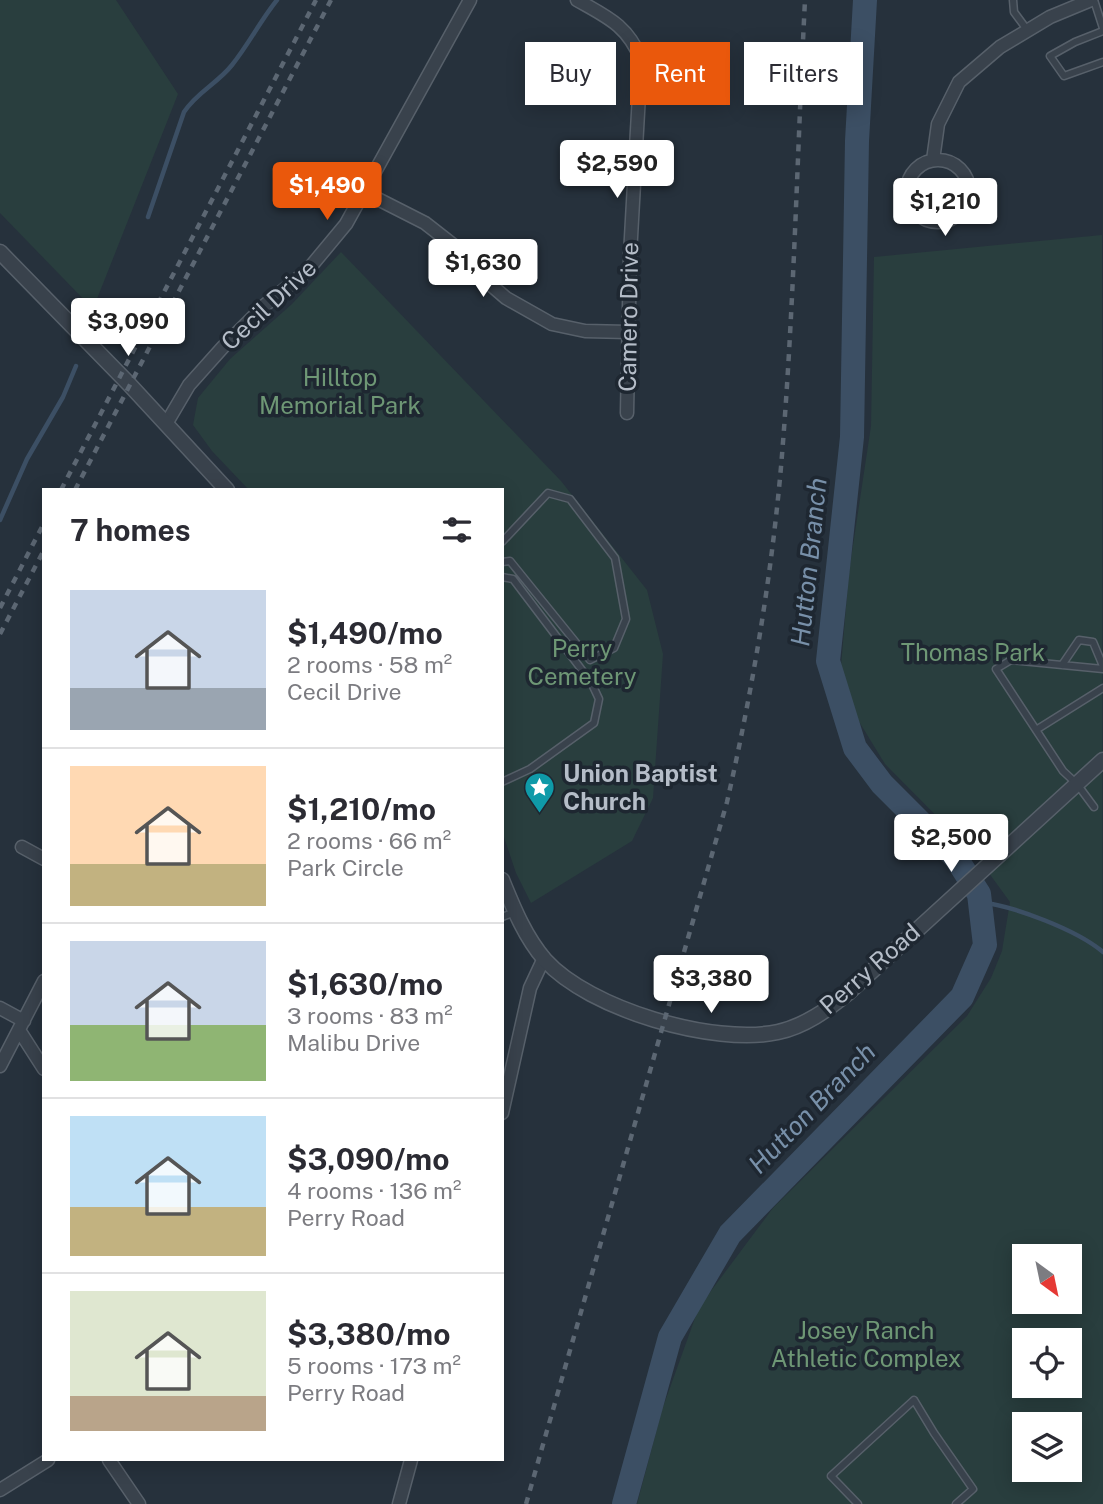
<!DOCTYPE html>
<html lang="en">
<head>
<meta charset="utf-8">
<style>
	:root { --surface:#fff; --page:#f7f7f7; --text:#2b2b33; --muted:#7c7c81; --line:#e1e1e2; --accent:#ea580c }
	body { margin:0; font-family:"Public Sans",sans-serif; background:var(--page); color:var(--text); height:100vh; display:flex; flex-direction:column; font-size:26px; white-space:nowrap }
	* { box-sizing:border-box; margin:0 }
	p { font-size:23px; color:var(--muted) }
	.icon { flex:none; width:38px; height:38px; fill:none; stroke:currentColor; stroke-width:2; stroke-linecap:round; stroke-linejoin:round }
	.map { position:relative; flex:1; overflow:hidden }
	.sheet { position:absolute; left:42px; top:488px; width:462px; height:973px; display:flex; flex-direction:column; background:var(--surface); border-radius:0px; box-shadow:0 4px 18px #0003 }
	.sheet>* { flex:none }
	.hud { position:absolute; left:525px; top:42px; width:472px; height:63px; display:flex; gap:14px }
	.needle { width:46px; rotate:147deg }
	.buttons { position:absolute; left:1012px; top:1244px; display:grid; gap:14px }
	.buttons a { display:grid; place-items:center; width:70px; height:70px; border-radius:0px; background:var(--surface); box-shadow:0 4px 18px #0003; font-size:35px }
	.price { position:absolute; translate:-50% -60px; padding:0 16px; border-radius:7px; background:#fff; color:#222; font-size:23px; line-height:46px; filter:drop-shadow(0 2px 4px #0008) }
	.price::after { content:''; position:absolute; left:50%; top:42px; width:21px; height:16px; margin-left:-10px; background:inherit; clip-path:polygon(0 0,100% 0,50% 100%) }
	.price.on { background:var(--accent); color:#fff }
	ul { padding:0; list-style:none }
	li { display:flex; align-items:center; gap:21px; height:175px; padding:0 28px }
	li+li { border-top:2px solid var(--line) }
	li span { display:grid; place-items:center; flex:none; width:196px; height:140px; border-radius:0px; color:#555 }
	li>.icon { margin-inline-start:auto }
	span .icon { width:84px; height:84px; fill:#fffc; stroke-width:1 }
	li b { font-size:30px }
	h2 { display:flex; justify-content:space-between; align-items:center; height:84px; padding:0 28px; font-size:30px }
	.chip { padding:0 24px; border-radius:0px; background:var(--surface); box-shadow:0 4px 18px #0003; font-size:24px; line-height:63px }
	.chip.on { background:var(--accent); color:#fff }
	.map>svg:first-child { display:block }
</style>
</head>
<body>
<div class="map">
<svg width="1103" height="1504" viewBox="0 0 1103 1504">
	<rect width="100%" height="100%" fill="#26313c"/>
	<!-- green -->
	<path fill="#293e3e" fill-rule="evenodd" d="M 0,0 L 116,0 L 178,94 L 93,309 L 0,213 Z
		M 1102,235 L 1103,1504 L 637,1504 L 662,1410 L 699,1307 L 773,1208 L 967,1016 L 991,978 L 1002,951 L 1010,902 L 978,858 L 885,764 L 855,715 L 841,666 L 849,572 L 871,426 L 874,257 ZM 1024,1256 L 1069,1256 L 1069,1302 L 1024,1302 ZM 1024,1340 L 1069,1340 L 1069,1386 L 1024,1386 ZM 1024,1424 L 1069,1424 L 1069,1470 L 1024,1470 Z
		M 341,252 L 561,481 L 647,590 L 663,654 L 653,798 L 632,841 L 531,903 L 516,873 L 502,831 L 502,490 L 249,490 L 212,451 L 193,425 L 198,398 L 230,359 L 292,304 Z"/>
	<g fill="none" stroke-linecap="round" stroke-linejoin="round">
		<!-- stream -->
		<path stroke="#3c4f64" stroke-width="4.5" d="M 148,217 L 184,112 C 197,92 218,83 232,65 C 249,44 260,21 277,0
			M 0,520 L 27,459 L 63,397 L 76,366
			M 980,902 C 1014,906 1077,930 1103,952"/>
		<!-- river -->
		<path stroke="#3c4f64" stroke-width="24" d="M 624,1504 L 670,1337 L 730,1234 L 962,997 L 985,945 L 979,894 L 956,858 L 882,784 L 855,748 L 828,661 L 852,437 L 857,141 L 865,0"/>
		<defs>
			<path id="service" d="M 1013,0 L 1014,12 L 1028,31
				M 1094,0 L 1103,28
				M 1103,31 L 1075,42 L 1050,56 L 1064,76 L 1103,62
				M 502,542 L 548,493 L 570,499 L 615,558 L 626,619 L 614,648 L 590,660 L 510,561 L 502,562
				M 502,577 L 513,579 L 591,682 L 599,699 L 594,723 L 530,769 L 502,782
				M 1062,665 L 1079,640 L 1093,642 L 1103,666
				M 1036,730 L 1103,688
				M 1094,807 L 1077,784 L 1063,771 L 996,669 L 1011,660 L 1103,669
				M 502,917 L 515,912
				M 858,1504 L 831,1476 L 914,1400 L 934,1433 L 973,1489 L 956,1504"/>
			<path id="minor" d="M 577,0 C 607,17 627,25 641,59 L 630,255 L 627,413
				M907 191a31 31 0 1 1 62 0a31 31 0 1 1-62 0Z
				M 933,160 L 938,124 L 959,82 L 1000,47 L 1050,17 L 1091,0
				M 364,192 L 425,223 L 471,259 L 484,279 L 506,298 L 552,324 L 585,331 L 628,332
				M 166,424 L 189,385 L 223,347 L 265,305 L 307,271 L 346,224 L 470,0
				M 22,847 L 44,859
				M 0,1008 L 24,1021
				M 19,1030 L 44,1069
				M 0,1066 L 44,981
				M 502,1113 L 530,988 L 544,958
				M 109,1460 L 139,1504
				M 0,1490 L 48,1460
				M 399,1504 L 411,1460"/>
			<path id="tertiary" d="M 0,252 L 129,384 L 227,490
				M 502,880 C 513,907 525,937 545,960 C 589,1009 714,1046 778,1032 C 805,1026 827,1010 848,993 L 1103,760"/>
		</defs>
		<!-- service casing -->
		<use href="#service" stroke="#57606a" stroke-width="9"/>
		<!-- minor casing -->
		<use href="#minor" stroke="#57606a" stroke-width="15"/>
		<!-- tertiary casing -->
		<use href="#tertiary" stroke="#57606a" stroke-width="17"/>
		<!-- service -->
		<use href="#service" stroke="#39424c" stroke-width="6"/>
		<!-- minor -->
		<use href="#minor" stroke="#39424c" stroke-width="12"/>
		<!-- tertiary -->
		<use href="#tertiary" stroke="#39424c" stroke-width="14"/>
		<!-- rail -->
		<path stroke="#5c6773" stroke-width="4.5" stroke-dasharray="7 7" stroke-linecap="butt" d="M 61,490 L 316,0
			M 75,490 L 331,0
			M 0,608 L 44,523
			M 0,634 L 44,550
			M 526,1504 L 727,802 C 752,692 771,580 781,467 C 794,312 797,156 805,0"/>
	</g>
	<!-- icons -->
	<defs>
		<symbol id="sight-pin" viewBox="-11 -11 22 30"><path d="M0 17L-7.5 6A9.5 9.5 0 1 1 7.5 6Z" fill="#0f9aa8" stroke="#1e2731"/><path d="M0-6L1.8-2.2L6-1.7L2.9 1.2L3.7 5.4L0 3.3L-3.7 5.4L-2.9 1.2L-6-1.7L-1.8-2.2Z" fill="#fff"/></symbol>
	</defs>
	<g fill-rule="evenodd">
		<use href="#sight-pin" x="522" y="770" width="35" height="47"/>
	</g>
	<g text-anchor="middle" stroke-width="7" stroke-linejoin="round" paint-order="stroke">
		<!-- street labels -->
		<g font-size="24" fill="#b5bdc8" stroke="#1e2731">
			<text transform="translate(269 305) rotate(-43)" y="8">Cecil Drive</text>
			<text transform="translate(629 317) rotate(-89)" y="8">Camero Drive</text>
			<text transform="translate(870 969) rotate(-41)" y="8">Perry Road</text>
		</g>
		<!-- park labels -->
		<g font-size="24" fill="#6e9775" stroke="#1e2731">
			<text x="340" y="386">Hilltop<tspan x="340" dy="28">Memorial Park</tspan></text>
			<text x="582" y="657">Perry<tspan x="582" dy="28">Cemetery</tspan></text>
			<text x="973" y="661">Thomas Park</text>
			<text x="866" y="1339">Josey Ranch<tspan x="866" dy="28">Athletic Complex</tspan></text>
		</g>
		<!-- poi labels -->
		<g font-size="24" font-weight="bold" fill="#b5bdc8" stroke="#1e2731" text-anchor="start">
			<text x="563" y="782">Union Baptist<tspan x="563" dy="28">Church</tspan></text>
		</g>
		<!-- water labels -->
		<g font-size="26" font-style="italic" fill="#7890a9" stroke="#1e2731">
			<text transform="translate(809 562) rotate(-84)" y="9">Hutton Branch</text>
			<text transform="translate(812 1108) rotate(-46)" y="9">Hutton Branch</text>
		</g>
	</g>
</svg>
<div class="buttons">
<a><svg class="needle" viewBox="-14 -14 28 28"><path d="M0-13l5 13h-10z" fill="#e53935"/><path d="M0 13l5-13h-10z" fill="#7c7c81"/></svg></a>
<a><svg class="icon" aria-label="locate" viewBox="0 0 24 24"><circle cx="12" cy="12" r="6"/><path d="M12 2v4M12 18v4M2 12h4M18 12h4"/></svg></a>
<a><svg class="icon" aria-label="layers" viewBox="0 0 24 24"><path d="M12 4l9 5-9 5-9-5zM3 14l9 5 9-5"/></svg></a>
</div>
<b class="price" style="left:617px;top:200px">$2,590</b>
<b class="price on" style="left:327px;top:222px">$1,490</b>
<b class="price" style="left:945px;top:238px">$1,210</b>
<b class="price" style="left:483px;top:299px">$1,630</b>
<b class="price" style="left:128px;top:358px">$3,090</b>
<b class="price" style="left:951px;top:874px">$2,500</b>
<b class="price" style="left:711px;top:1015px">$3,380</b>
<div class="hud">
<a class="chip">Buy</a>
<a class="chip on">Rent</a>
<a class="chip">Filters</a>
</div>
<section class="sheet">
<h2>7 homes<svg class="icon" aria-label="filters" viewBox="0 0 24 24"><path d="M4 7h16M4 17h16"/><circle cx="9" cy="7" r="2"/><circle cx="15" cy="17" r="2"/></svg></h2>
<ul>
<li><span style="background:linear-gradient(#c9d6e8 70%,#9aa5b1 0)"><svg class="icon" aria-label="home" viewBox="0 0 24 24"><path d="M3 11l9-7 9 7M6 9v11h12V9"/></svg></span><div><b>$1,490/mo</b><p>2 rooms · 58 m²</p><p>Cecil Drive</p></div></li>
<li><span style="background:linear-gradient(#ffd9b3 70%,#c2b280 0)"><svg class="icon" aria-label="home" viewBox="0 0 24 24"><path d="M3 11l9-7 9 7M6 9v11h12V9"/></svg></span><div><b>$1,210/mo</b><p>2 rooms · 66 m²</p><p>Park Circle</p></div></li>
<li><span style="background:linear-gradient(#c9d6e8 60%,#8fb573 0)"><svg class="icon" aria-label="home" viewBox="0 0 24 24"><path d="M3 11l9-7 9 7M6 9v11h12V9"/></svg></span><div><b>$1,630/mo</b><p>3 rooms · 83 m²</p><p>Malibu Drive</p></div></li>
<li><span style="background:linear-gradient(#bfe0f5 65%,#c2b280 0)"><svg class="icon" aria-label="home" viewBox="0 0 24 24"><path d="M3 11l9-7 9 7M6 9v11h12V9"/></svg></span><div><b>$3,090/mo</b><p>4 rooms · 136 m²</p><p>Perry Road</p></div></li>
<li><span style="background:linear-gradient(#dfe7d0 75%,#b9a48a 0)"><svg class="icon" aria-label="home" viewBox="0 0 24 24"><path d="M3 11l9-7 9 7M6 9v11h12V9"/></svg></span><div><b>$3,380/mo</b><p>5 rooms · 173 m²</p><p>Perry Road</p></div></li>
</ul>
</section>
</div>
</body>
</html>
